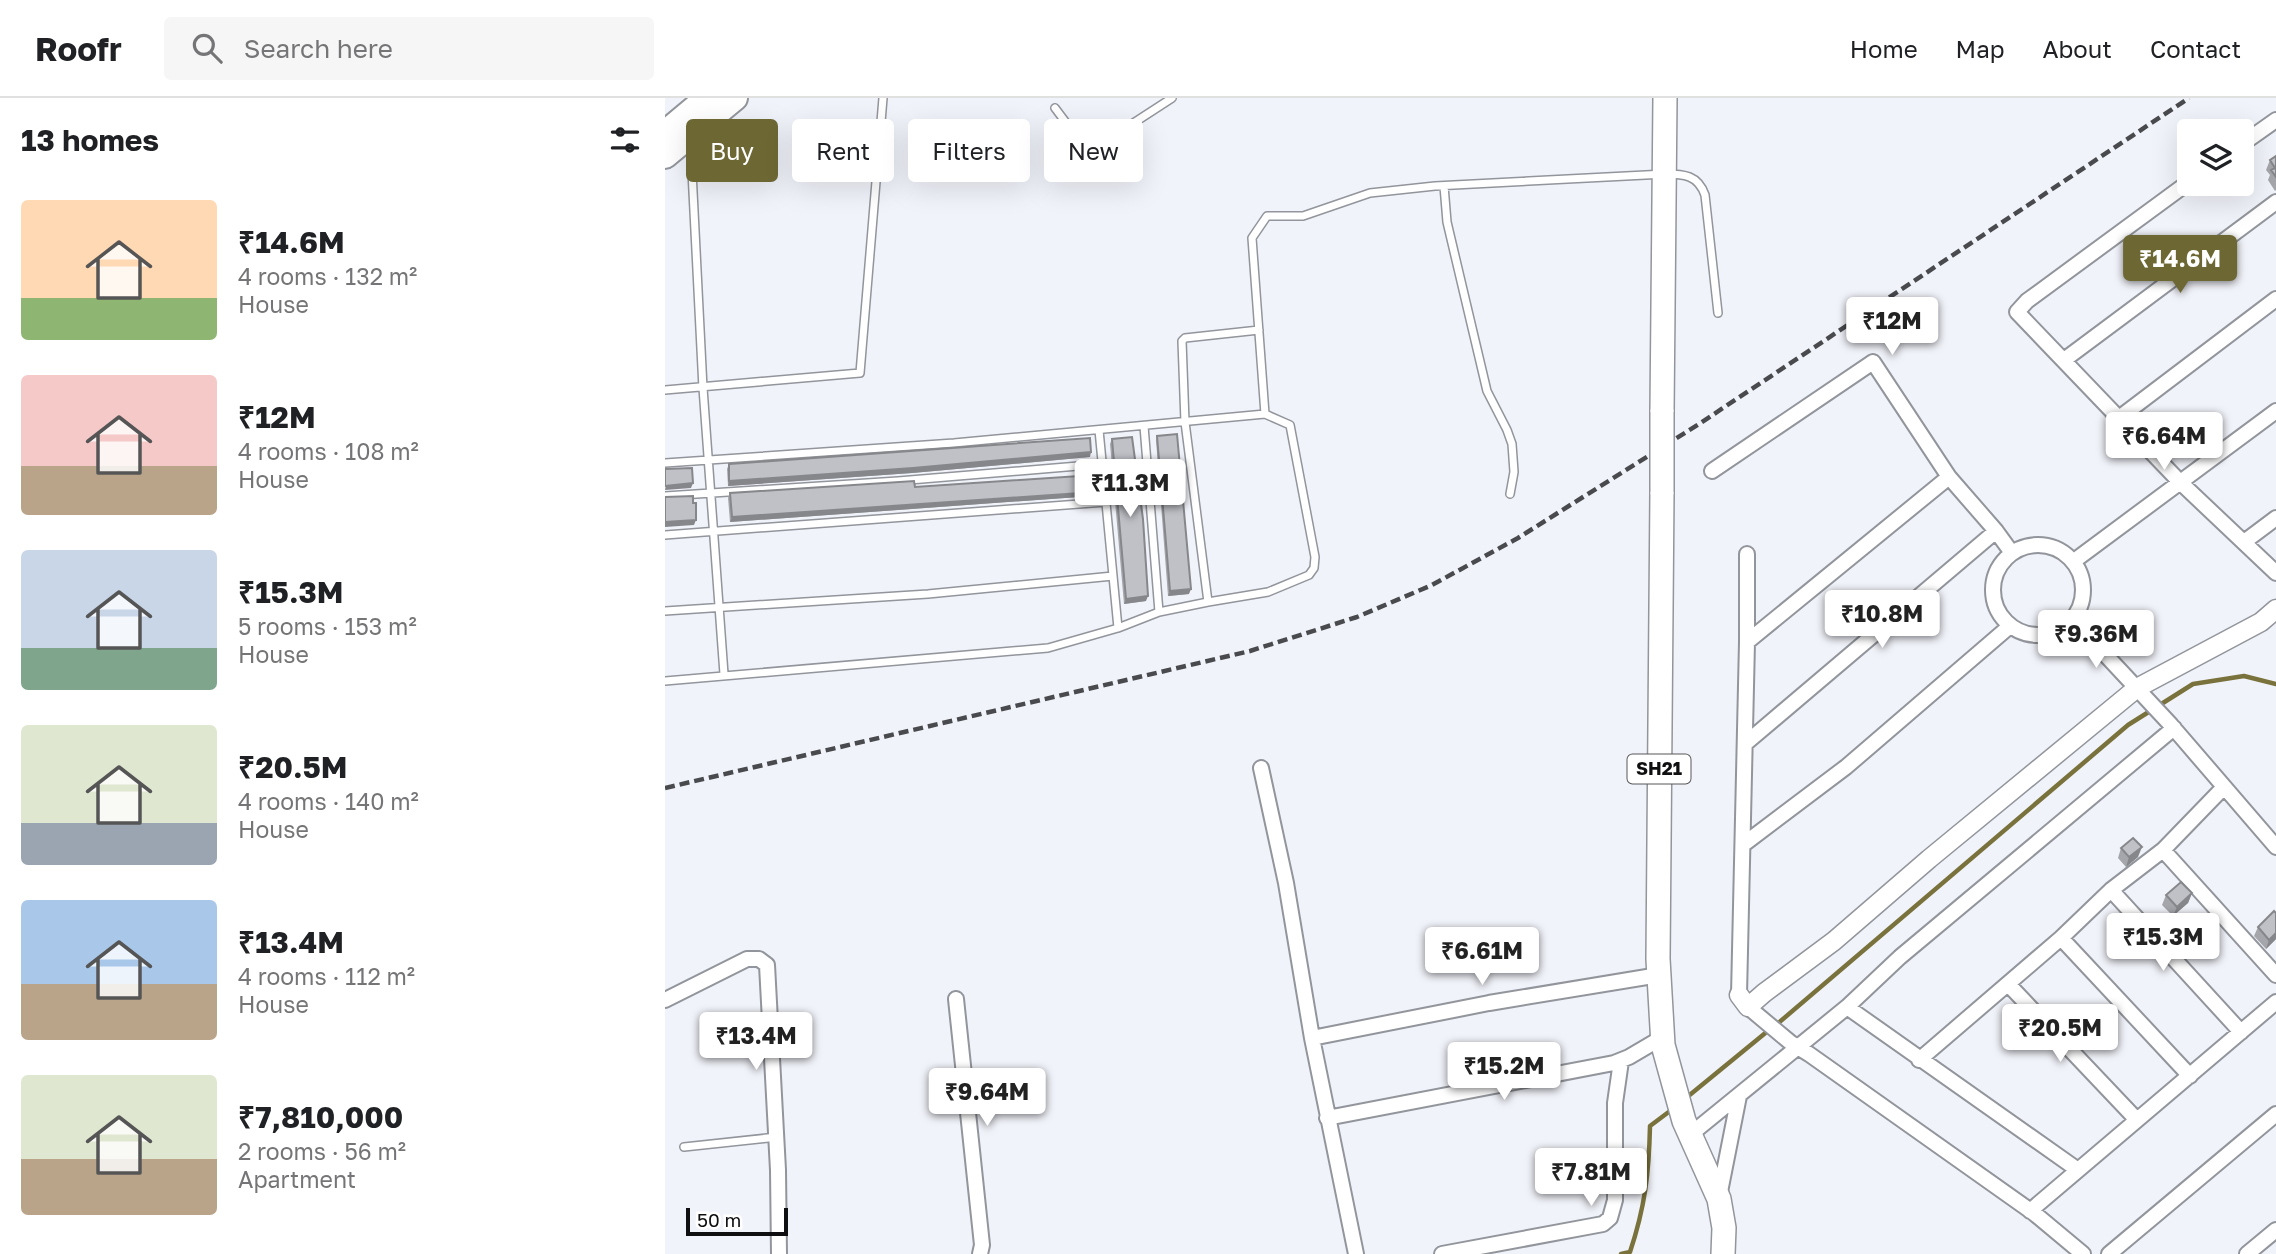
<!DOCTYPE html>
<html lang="en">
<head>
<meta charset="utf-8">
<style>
	:root { --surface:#fff; --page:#f6f6f6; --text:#202124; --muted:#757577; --line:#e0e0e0; --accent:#6d6733 }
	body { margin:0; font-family:"Golos Text",sans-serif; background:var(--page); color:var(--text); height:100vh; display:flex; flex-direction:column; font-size:26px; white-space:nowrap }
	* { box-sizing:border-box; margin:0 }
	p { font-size:23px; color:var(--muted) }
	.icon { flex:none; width:38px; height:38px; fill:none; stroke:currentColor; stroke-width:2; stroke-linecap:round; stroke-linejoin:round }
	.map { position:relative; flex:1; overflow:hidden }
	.drawer { display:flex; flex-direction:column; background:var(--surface); width:665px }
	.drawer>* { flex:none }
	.guide { position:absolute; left:21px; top:21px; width:665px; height:63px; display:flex; gap:14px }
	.fabs { position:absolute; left:1512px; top:21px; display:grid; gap:14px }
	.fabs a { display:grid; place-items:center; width:77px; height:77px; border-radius:7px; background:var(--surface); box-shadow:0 7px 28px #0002; font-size:35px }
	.scale { position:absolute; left:21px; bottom:18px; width:102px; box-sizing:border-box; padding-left:7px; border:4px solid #0f0f11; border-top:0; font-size:19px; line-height:24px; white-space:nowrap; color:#0f0f11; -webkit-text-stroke:5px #fff; paint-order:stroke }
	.price { position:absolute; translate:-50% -60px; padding:0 16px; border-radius:7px; background:#fff; color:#222; font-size:23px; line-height:46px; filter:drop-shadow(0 2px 4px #0008) }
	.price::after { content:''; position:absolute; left:50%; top:42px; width:21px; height:16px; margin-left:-10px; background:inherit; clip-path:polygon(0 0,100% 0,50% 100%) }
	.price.on { background:var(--accent); color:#fff }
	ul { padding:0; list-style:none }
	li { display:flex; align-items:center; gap:21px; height:175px; padding:0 21px }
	li span { display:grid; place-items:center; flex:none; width:196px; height:140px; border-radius:7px; color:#555 }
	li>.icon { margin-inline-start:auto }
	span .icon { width:84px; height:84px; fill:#fffc; stroke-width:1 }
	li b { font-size:30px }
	h2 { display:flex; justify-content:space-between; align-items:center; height:84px; padding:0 21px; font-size:30px }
	.chip { padding:0 24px; border-radius:7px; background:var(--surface); box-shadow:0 7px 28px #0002; font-size:24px; line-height:63px }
	.chip.on { background:var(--accent); color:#fff }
	header { display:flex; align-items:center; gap:42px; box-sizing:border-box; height:98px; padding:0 35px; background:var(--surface); border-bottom:2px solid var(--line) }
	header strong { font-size:33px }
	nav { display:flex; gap:38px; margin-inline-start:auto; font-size:24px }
	.search { width:490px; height:63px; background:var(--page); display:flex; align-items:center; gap:18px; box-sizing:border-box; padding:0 24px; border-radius:7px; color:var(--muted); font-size:26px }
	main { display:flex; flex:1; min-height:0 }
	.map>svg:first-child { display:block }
</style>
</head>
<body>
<header>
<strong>Roofr</strong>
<div class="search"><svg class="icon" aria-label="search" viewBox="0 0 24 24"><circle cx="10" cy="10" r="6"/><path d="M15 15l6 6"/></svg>Search here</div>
<nav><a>Home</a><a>Map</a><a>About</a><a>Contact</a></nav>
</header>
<main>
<section class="drawer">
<h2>13 homes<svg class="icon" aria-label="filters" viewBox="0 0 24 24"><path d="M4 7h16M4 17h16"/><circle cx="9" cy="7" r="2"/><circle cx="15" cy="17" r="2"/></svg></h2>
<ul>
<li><span style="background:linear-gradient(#ffd9b3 70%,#8fb573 0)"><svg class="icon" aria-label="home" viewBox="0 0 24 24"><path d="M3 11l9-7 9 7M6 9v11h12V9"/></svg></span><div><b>₹14.6M</b><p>4 rooms · 132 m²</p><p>House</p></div></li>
<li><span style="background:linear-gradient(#f6c9c9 65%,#b9a48a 0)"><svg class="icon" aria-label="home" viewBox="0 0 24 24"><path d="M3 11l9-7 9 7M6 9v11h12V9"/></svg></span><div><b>₹12M</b><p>4 rooms · 108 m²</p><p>House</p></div></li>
<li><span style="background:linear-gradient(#c9d6e8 70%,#7fa58c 0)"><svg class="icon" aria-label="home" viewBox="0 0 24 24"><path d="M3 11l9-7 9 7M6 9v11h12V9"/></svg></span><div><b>₹15.3M</b><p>5 rooms · 153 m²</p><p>House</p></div></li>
<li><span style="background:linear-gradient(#dfe7d0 70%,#9aa5b1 0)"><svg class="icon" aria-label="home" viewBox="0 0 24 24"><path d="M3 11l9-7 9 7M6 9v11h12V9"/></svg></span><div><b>₹20.5M</b><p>4 rooms · 140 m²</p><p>House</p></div></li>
<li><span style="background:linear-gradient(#a9c7e8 60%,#b9a48a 0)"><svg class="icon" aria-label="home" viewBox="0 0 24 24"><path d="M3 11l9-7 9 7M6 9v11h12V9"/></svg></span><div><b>₹13.4M</b><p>4 rooms · 112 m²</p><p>House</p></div></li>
<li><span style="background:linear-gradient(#dfe7d0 60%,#b9a48a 0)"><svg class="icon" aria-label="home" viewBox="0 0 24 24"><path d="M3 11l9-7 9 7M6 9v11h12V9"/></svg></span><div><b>₹7,810,000</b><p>2 rooms · 56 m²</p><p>Apartment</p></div></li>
</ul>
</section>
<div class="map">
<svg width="1611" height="1156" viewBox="0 0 1611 1156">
	<rect width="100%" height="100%" fill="#f1f3fa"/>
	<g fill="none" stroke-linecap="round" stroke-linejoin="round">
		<!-- stream -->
		<path stroke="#79723c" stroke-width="4.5" d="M 1111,927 L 1463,627 L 1528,586 L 1579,578 L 1611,586
			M 1021,1000 L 1104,932
			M 956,1156 L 965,1154 C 980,1109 984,1075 985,1028 L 1009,1010"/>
		<defs>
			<path id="service" d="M 390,10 L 411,38 C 421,44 437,43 447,39 L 507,0
				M 21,48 L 26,54 L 38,290 L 59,576
				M 779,88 L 782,124 L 822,293 L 842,332 L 847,346 L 849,374 L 845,396
				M 0,292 L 195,275 L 218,0
				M 0,365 L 289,345 L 600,316 L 587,140 L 602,118 L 638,118 L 705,95 L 770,88 L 1000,76 C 1019,76 1033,77 1040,97 L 1053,215
				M 0,398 L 233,383 L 437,366
				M 0,437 L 441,404
				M 543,504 L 603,494 L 644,477 L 649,470 L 650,459 L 625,327 L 600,316
				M 0,513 L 263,496 L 448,478
				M 494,514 L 543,504 L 520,324 L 517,243 L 520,240 L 594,232
				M 453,530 L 494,514 L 479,328
				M 0,583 L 383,550 L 453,530 L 434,332
				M 19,1049 L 112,1039"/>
			<path id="minor" d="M 1577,46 L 1611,22
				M 1524,84 L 1362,203 L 1352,214 L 1515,384 L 1611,475
				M 1399,262 L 1611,104
				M 1454,320 L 1611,201
				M 1047,373 L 1208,264 L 1284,379 L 1331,433 L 1347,455
				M 1579,444 L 1611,420
				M1328 492a45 45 0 1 1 90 0a45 45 0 1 1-90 0Z
				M 1082,456 L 1082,544
				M 1409,463 L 1611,313
				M 1408,522 L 1506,627 L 1611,749
				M 1081,645 L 1331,433
				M 596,670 L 621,785 L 647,940 L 691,1156
				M 1079,746 L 1181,669 L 1345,528
				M 1498,752 L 1611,877
				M 1446,792 L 1576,934
				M 1396,840 L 1525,978
				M 1343,886 L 1472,1022
				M 1074,897 L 1082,544 L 1284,379
				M 291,901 L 317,1147 L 315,1156
				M 0,902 L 82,861 L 94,861 L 102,867 L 113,1072 L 114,1156
				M 1083,909 L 1126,945 L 1144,956 L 1370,1116 L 1418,1156
				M 1182,909 L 1413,1072
				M 647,940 L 824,905 L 994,877
				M 1254,962 L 1396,840 L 1446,792 L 1498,752 L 1559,689
				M 662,1020 L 949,965 L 964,959 L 998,939
				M 1026,1036 L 1182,909 L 1235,859 L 1509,630
				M 1054,1099 L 1074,998
				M 1365,1113 L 1611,904
				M 777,1156 L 938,1126 L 945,1120 L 950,1102 L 950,1005 L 956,963
				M 1444,1156 L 1611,1016
				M 1582,1156 L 1611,1132"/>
			<path id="tertiary" d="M 1074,897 L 1083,909 L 1099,895 L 1169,843 L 1264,761 L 1472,590 L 1596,524 L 1611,511"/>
			<path id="primary" d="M 997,314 L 1000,0
				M 997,394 L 993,861 L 998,947 L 1019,1023 L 1054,1101 L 1059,1130 L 1058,1156"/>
			<path id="trunk" d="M 0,35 L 42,0
				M 0,58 L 70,0"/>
		</defs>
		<!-- service casing -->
		<use href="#service" stroke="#92959b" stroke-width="10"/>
		<!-- minor casing -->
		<use href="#minor" stroke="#92959b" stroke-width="18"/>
		<!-- tertiary casing -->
		<use href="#tertiary" stroke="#92959b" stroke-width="21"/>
		<!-- primary casing -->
		<use href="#primary" stroke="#92959b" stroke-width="26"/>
		<!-- trunk casing -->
		<use href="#trunk" stroke="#92959b" stroke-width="28"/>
		<!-- service -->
		<use href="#service" stroke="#fff" stroke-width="7"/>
		<!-- minor -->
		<use href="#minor" stroke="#fff" stroke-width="14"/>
		<!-- tertiary -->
		<use href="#tertiary" stroke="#fff" stroke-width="18"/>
		<!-- primary -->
		<use href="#primary" stroke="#fff" stroke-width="23"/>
		<!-- trunk -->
		<use href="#trunk" stroke="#fff" stroke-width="24"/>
		<!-- rail -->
		<path stroke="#494a4d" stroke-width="4.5" stroke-dasharray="10 5" stroke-linecap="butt" d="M 0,690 L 585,553 L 692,519 L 767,487 L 853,440 L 1034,326 L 1524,0"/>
		<defs>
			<path id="primary-bridge" d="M 997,314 L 997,394"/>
		</defs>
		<!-- primary-bridge casing -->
		<use href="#primary-bridge" stroke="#92959b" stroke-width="26" stroke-linecap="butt"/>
		<!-- primary-bridge -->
		<use href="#primary-bridge" stroke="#fff" stroke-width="23"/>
	</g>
	<!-- wall -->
	<path fill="#a4a6ab" d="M 1611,58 L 1611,92 L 1610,93 L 1603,82 L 1605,77 L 1601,72 L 1605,62 Z
		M 492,338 L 524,496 L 503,498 L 491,342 Z
		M 447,341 L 481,503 L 459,506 L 445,346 Z
		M 425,359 L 247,375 L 63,388 L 62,371 L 64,366 Z
		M 250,389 L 430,394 L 428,398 L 65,424 L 63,400 L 65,395 Z
		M 1456,750 L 1473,759 L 1461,769 L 1453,760 Z
		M 1527,795 L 1523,805 L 1508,818 L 1497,807 L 1501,797 Z
		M 1611,815 L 1611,841 L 1601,851 L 1589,838 L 1593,829 Z"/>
	<!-- shaded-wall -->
	<path fill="#86878b" d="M 426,354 L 425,359 L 247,375 L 63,388 L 64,383 Z
		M 28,385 L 26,390 L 0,392 L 1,387 Z
		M 430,394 L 428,398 L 65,424 L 67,419 Z
		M 31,422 L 29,427 L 0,429 L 0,424 Z
		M 526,491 L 524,496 L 503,498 L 505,493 Z
		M 483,498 L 481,503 L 459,506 L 461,501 Z
		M 1477,749 L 1473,759 L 1461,769 L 1464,759 Z
		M 1527,795 L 1523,805 L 1508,818 L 1512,809 Z
		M 1611,835 L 1611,841 L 1601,851 L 1604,842 Z"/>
	<!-- building -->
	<path fill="#bfc1c7" stroke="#86878b" stroke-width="2" d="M 1611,58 L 1611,79 L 1606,72 L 1610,70 L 1605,62 Z
		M 512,336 L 526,491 L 505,493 L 492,338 Z
		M 467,339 L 478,421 L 483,498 L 461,501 L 447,341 Z
		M 425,340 L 426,354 L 248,370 L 64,383 L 64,366 Z
		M 27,370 L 28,385 L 0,388 L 0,371 Z
		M 429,377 L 430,394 L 67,419 L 65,395 L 249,383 L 250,389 Z
		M 28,398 L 28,405 L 31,405 L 31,422 L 0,424 L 0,399 Z
		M 1468,740 L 1477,749 L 1464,759 L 1456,750 Z
		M 1516,784 L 1527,795 L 1512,809 L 1501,797 Z
		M 1609,813 L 1611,815 L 1611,835 L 1604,842 L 1593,829 Z"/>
	<g text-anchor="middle" stroke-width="5" stroke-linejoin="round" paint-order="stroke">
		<!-- shield labels -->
		<rect fill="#fff" stroke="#575758" stroke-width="2" x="962.5" y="656.5" width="63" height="29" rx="5"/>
		<g font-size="18" font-weight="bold" fill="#0f0f11">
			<text x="994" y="677">SH21</text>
		</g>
	</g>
</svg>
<div class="fabs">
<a><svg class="icon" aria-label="layers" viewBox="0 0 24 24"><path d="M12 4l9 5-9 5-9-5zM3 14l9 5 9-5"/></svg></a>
</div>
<div class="scale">50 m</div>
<b class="price on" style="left:1515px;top:197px">₹14.6M</b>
<b class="price" style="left:1227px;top:259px">₹12M</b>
<b class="price" style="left:1499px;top:374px">₹6.64M</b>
<b class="price" style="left:465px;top:421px">₹11.3M</b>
<b class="price" style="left:1217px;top:552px">₹10.8M</b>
<b class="price" style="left:1431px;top:572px">₹9.36M</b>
<b class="price" style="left:1498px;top:875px">₹15.3M</b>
<b class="price" style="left:817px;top:889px">₹6.61M</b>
<b class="price" style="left:1395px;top:966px">₹20.5M</b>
<b class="price" style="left:91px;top:974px">₹13.4M</b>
<b class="price" style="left:839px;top:1004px">₹15.2M</b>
<b class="price" style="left:322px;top:1030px">₹9.64M</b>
<b class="price" style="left:926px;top:1110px">₹7.81M</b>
<div class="guide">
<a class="chip on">Buy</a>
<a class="chip">Rent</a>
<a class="chip">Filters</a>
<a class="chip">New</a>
</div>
</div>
</main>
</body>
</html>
